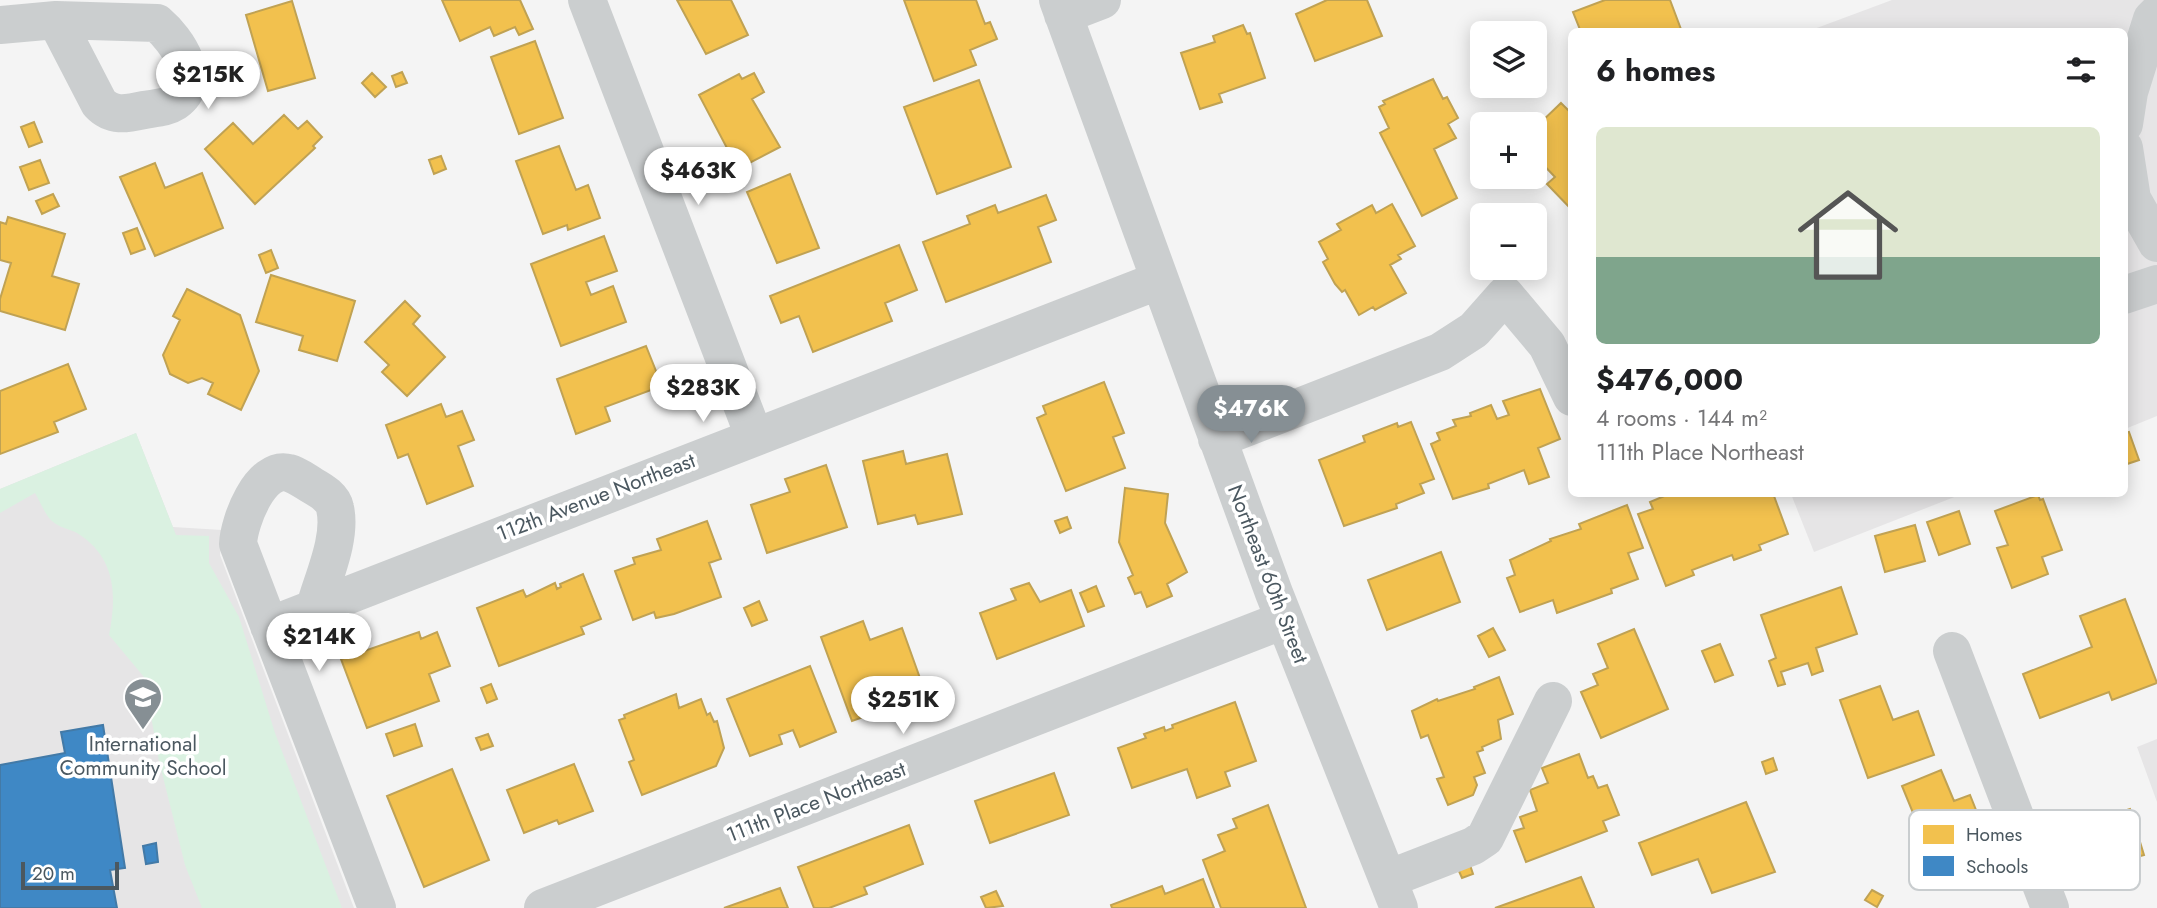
<!DOCTYPE html>
<html lang="en">
<head>
<meta charset="utf-8">
<style>
	:root { --surface:#fff; --page:#f6f6f6; --text:#202124; --muted:#757577; --line:#e0e0e0; --accent:#868f94 }
	body { margin:0; font-family:Jost,sans-serif; background:var(--page); color:var(--text); height:100vh; display:flex; flex-direction:column; font-size:26px; white-space:nowrap }
	* { box-sizing:border-box; margin:0 }
	p { font-size:23px; color:var(--muted) }
	.icon { flex:none; width:38px; height:38px; fill:none; stroke:currentColor; stroke-width:2; stroke-linecap:round; stroke-linejoin:round }
	.map { position:relative; flex:1; overflow:hidden }
	.side { position:absolute; left:1568px; top:28px; width:560px; height:469px; display:flex; flex-direction:column; background:var(--surface); border-radius:10px; box-shadow:0 4px 18px #0003 }
	.side>* { flex:none }
	.controls { position:absolute; left:1470px; top:21px; display:grid; gap:14px }
	.controls a { display:grid; place-items:center; width:77px; height:77px; border-radius:10px; background:var(--surface); box-shadow:0 4px 18px #0003; font-size:35px }
	.scale { position:absolute; left:21px; bottom:18px; width:98px; box-sizing:border-box; padding-left:7px; border:4px solid #4b5860; border-top:0; font-size:19px; line-height:24px; white-space:nowrap; color:#4b5860; -webkit-text-stroke:5px #fff; paint-order:stroke }
	.price { position:absolute; translate:-50% -60px; padding:0 16px; border-radius:24px; background:#fff; color:#222; font-size:23px; line-height:46px; filter:drop-shadow(0 2px 4px #0008) }
	.price::after { content:''; position:absolute; left:50%; top:42px; width:21px; height:16px; margin-left:-10px; background:inherit; clip-path:polygon(0 0,100% 0,50% 100%) }
	.price.selected { background:var(--accent); color:#fff }
	ul { padding:0; list-style:none }
	li { display:grid; align-content:center; gap:14px; height:371px; padding:0 28px }
	li+li { border-top:2px solid var(--line) }
	li span { display:grid; place-items:center; height:217px; border-radius:10px; color:#555 }
	li>.icon { margin-inline-start:auto }
	span .icon { width:126px; height:126px; fill:#fffc; stroke-width:1 }
	li b { font-size:30px }
	h2 { display:flex; justify-content:space-between; align-items:center; height:84px; padding:0 28px; font-size:30px }
	.map>svg:first-child { display:block }
</style>
</head>
<body>
<div class="map">
<svg width="2157" height="908" viewBox="0 0 2157 908">
	<rect width="100%" height="100%" fill="#f4f4f4"/>
	<!-- education -->
	<path fill="#e6e5e6" d="M 1892,0 L 2157,0 L 2157,416 L 2125,429 L 2124,32 L 1806,32 Z
		M 136,433 L 173,527 L 222,530 L 220,555 L 354,908 L 0,908 L 0,489 Z
		M 1791,494 L 1962,494 L 1814,552 Z
		M 2157,739 L 2157,802 L 2137,747 Z"/>
	<!-- green -->
	<path fill="#daf1e1" d="M 136,433 L 176,535 L 209,536 L 209,563 L 239,617 L 275,733 L 342,908 L 202,908 L 185,865 L 159,761 L 144,677 L 109,635 C 117,595 116,557 77,533 C 69,529 58,527 52,521 C 45,515 40,501 35,493 L 0,513 L 0,489 Z"/>
	<!-- homes -->
	<path fill="#f2c14e" stroke="#c0a253" stroke-width="2" d="M 442,0 L 520,0 L 533,29 L 519,35 L 515,27 L 494,36 L 490,27 L 460,41 Z
		M 677,0 L 731,0 L 748,35 L 706,54 Z
		M 904,0 L 976,0 L 985,24 L 990,22 L 997,39 L 970,50 L 976,65 L 934,81 Z
		M 1327,0 L 1367,0 L 1382,36 L 1315,61 L 1296,14 Z
		M 1605,0 L 1670,0 L 1682,32 L 1581,32 L 1573,12 Z
		M 292,1 L 315,78 L 268,91 L 246,15 Z
		M 1243,25 L 1247,34 L 1250,33 L 1265,78 L 1219,94 L 1222,102 L 1200,109 L 1181,53 L 1215,42 L 1213,36 Z
		M 535,41 L 563,118 L 519,134 L 491,57 Z
		M 402,72 L 407,83 L 396,87 L 392,76 Z
		M 372,73 L 386,87 L 375,97 L 362,83 Z
		M 754,73 L 764,92 L 752,99 L 780,147 L 738,169 L 699,95 L 739,74 L 742,79 Z
		M 1433,79 L 1443,99 L 1447,97 L 1458,118 L 1448,124 L 1456,138 L 1434,149 L 1457,198 L 1422,216 L 1380,133 L 1389,128 L 1379,107 L 1385,104 L 1383,101 Z
		M 979,80 L 1011,167 L 937,194 L 904,107 Z
		M 1561,103 L 1572,114 L 1572,210 L 1547,184 L 1555,177 L 1535,156 L 1535,135 L 1541,129 L 1538,125 Z
		M 284,115 L 298,129 L 307,121 L 322,137 L 313,146 L 315,148 L 255,204 L 205,149 L 233,123 L 253,144 Z
		M 34,122 L 42,142 L 29,147 L 21,127 Z
		M 559,146 L 576,190 L 588,185 L 600,218 L 568,230 L 567,225 L 543,234 L 516,161 Z
		M 441,156 L 446,169 L 434,174 L 429,160 Z
		M 40,160 L 49,183 L 29,190 L 20,167 Z
		M 155,163 L 165,188 L 202,173 L 223,228 L 155,256 L 120,177 Z
		M 790,174 L 819,248 L 777,263 L 747,192 Z
		M 53,194 L 59,206 L 42,214 L 36,201 Z
		M 1046,195 L 1056,220 L 1038,227 L 1051,262 L 946,302 L 923,242 L 970,224 L 967,216 L 995,205 L 998,213 Z
		M 1392,204 L 1415,246 L 1398,255 L 1401,259 L 1390,265 L 1406,293 L 1375,310 L 1373,307 L 1359,315 L 1345,290 L 1342,292 L 1335,284 L 1323,262 L 1328,259 L 1319,242 L 1341,230 L 1337,224 L 1372,205 L 1376,213 Z
		M 8,217 L 65,234 L 52,276 L 79,284 L 65,330 L 0,311 L 0,299 L 11,263 L 0,260 L 0,222 L 6,224 Z
		M 137,228 L 145,249 L 131,254 L 123,233 Z
		M 604,236 L 617,271 L 586,282 L 591,295 L 613,286 L 626,322 L 561,346 L 531,264 Z
		M 899,245 L 917,290 L 885,303 L 892,321 L 813,352 L 799,316 L 781,323 L 770,296 Z
		M 271,250 L 278,268 L 266,273 L 259,255 Z
		M 271,275 L 355,301 L 337,361 L 299,350 L 303,336 L 256,322 Z
		M 187,289 L 240,315 L 259,371 L 241,410 L 208,394 L 213,383 L 202,378 L 188,383 L 170,374 L 163,355 L 180,320 L 173,316 Z
		M 405,301 L 420,316 L 413,324 L 445,357 L 407,396 L 382,372 L 389,365 L 365,342 Z
		M 646,346 L 662,386 L 605,407 L 610,421 L 576,434 L 557,379 Z
		M 68,364 L 86,409 L 54,422 L 58,432 L 0,454 L 0,391 Z
		M 1104,382 L 1124,433 L 1113,437 L 1125,468 L 1066,491 L 1037,418 L 1046,414 L 1043,406 Z
		M 1540,389 L 1560,439 L 1538,448 L 1549,477 L 1529,484 L 1524,470 L 1488,484 L 1489,488 L 1453,499 L 1431,444 L 1440,440 L 1437,433 L 1456,426 L 1453,420 L 1471,416 L 1470,413 L 1491,405 L 1497,419 L 1509,415 L 1503,401 Z
		M 441,404 L 446,417 L 462,411 L 474,440 L 458,446 L 473,486 L 427,504 L 408,454 L 398,458 L 386,425 Z
		M 1411,422 L 1434,479 L 1420,484 L 1424,493 L 1396,504 L 1397,508 L 1344,526 L 1319,460 L 1365,442 L 1363,436 L 1397,423 L 1398,427 Z
		M 2129,432 L 2139,460 L 2124,465 L 2124,433 Z
		M 903,451 L 906,464 L 947,454 L 962,514 L 918,524 L 915,515 L 878,524 L 863,461 Z
		M 826,465 L 847,527 L 767,553 L 751,505 L 790,492 L 785,479 Z
		M 1125,488 L 1168,494 L 1165,523 L 1187,572 L 1167,584 L 1172,596 L 1147,607 L 1141,592 L 1135,594 L 1128,578 L 1133,575 L 1119,542 Z
		M 1669,494 L 1778,494 L 1774,496 L 1788,534 L 1759,545 L 1761,550 L 1734,560 L 1732,555 L 1692,570 L 1694,575 L 1666,586 L 1638,514 L 1653,509 L 1650,502 Z
		M 2038,495 L 2040,500 L 2043,499 L 2062,550 L 2042,557 L 2048,574 L 2012,588 L 1997,548 L 2008,545 L 1995,511 Z
		M 1627,505 L 1643,548 L 1628,553 L 1638,579 L 1611,589 L 1612,593 L 1557,613 L 1553,600 L 1520,612 L 1507,578 L 1515,575 L 1510,560 L 1551,541 L 1550,539 L 1581,529 L 1579,524 Z
		M 1959,511 L 1970,544 L 1939,555 L 1927,522 Z
		M 1067,517 L 1071,528 L 1060,533 L 1055,521 Z
		M 707,521 L 721,559 L 709,563 L 721,597 L 674,614 L 656,618 L 654,612 L 633,620 L 615,571 L 635,564 L 633,558 L 661,550 L 657,539 Z
		M 1915,525 L 1925,561 L 1885,572 L 1875,536 Z
		M 1441,552 L 1460,602 L 1387,630 L 1368,580 Z
		M 583,574 L 601,619 L 581,627 L 584,634 L 499,666 L 477,608 L 523,590 L 526,597 L 555,583 L 557,589 L 561,587 L 560,584 Z
		M 1029,583 L 1040,602 L 1071,590 L 1084,626 L 997,659 L 980,613 L 1016,600 L 1011,589 Z
		M 1096,586 L 1104,606 L 1088,612 L 1080,593 Z
		M 1841,587 L 1857,634 L 1816,648 L 1823,671 L 1812,675 L 1808,663 L 1781,672 L 1785,684 L 1778,686 L 1769,661 L 1776,658 L 1761,615 Z
		M 2125,599 L 2157,683 L 2112,700 L 2109,692 L 2040,718 L 2023,674 L 2092,647 L 2080,616 Z
		M 759,601 L 767,620 L 752,626 L 744,608 Z
		M 863,621 L 870,640 L 902,628 L 926,695 L 852,721 L 821,637 Z
		M 1493,628 L 1505,650 L 1489,657 L 1478,636 Z
		M 1634,629 L 1668,709 L 1601,738 L 1581,692 L 1598,685 L 1593,674 L 1608,668 L 1598,644 Z
		M 419,632 L 421,639 L 437,632 L 450,666 L 429,674 L 439,701 L 367,728 L 341,659 Z
		M 1720,644 L 1733,675 L 1715,682 L 1702,651 Z
		M 810,666 L 836,732 L 800,747 L 793,730 L 779,735 L 782,744 L 750,756 L 727,699 Z
		M 1499,677 L 1513,714 L 1498,720 L 1501,739 L 1482,747 L 1483,750 L 1477,752 L 1485,773 L 1474,777 L 1477,785 L 1473,795 L 1448,805 L 1437,779 L 1444,777 L 1428,735 L 1421,738 L 1412,711 L 1437,699 L 1438,701 L 1475,689 L 1474,687 Z
		M 491,684 L 497,699 L 487,703 L 481,688 Z
		M 1880,686 L 1893,720 L 1918,711 L 1934,755 L 1868,778 L 1840,700 Z
		M 676,694 L 679,708 L 701,699 L 707,715 L 710,713 L 714,722 L 717,721 L 724,748 L 716,766 L 642,795 L 629,762 L 634,760 L 619,720 L 625,718 L 624,715 Z
		M 1235,702 L 1256,761 L 1225,772 L 1230,786 L 1197,798 L 1187,769 L 1132,788 L 1118,748 L 1146,738 L 1144,734 L 1164,727 L 1165,731 L 1173,728 L 1172,725 Z
		M 415,724 L 422,746 L 394,756 L 386,734 Z
		M 488,734 L 493,746 L 481,750 L 476,738 Z
		M 1579,754 L 1588,778 L 1593,776 L 1598,788 L 1607,785 L 1619,815 L 1603,821 L 1607,831 L 1526,862 L 1514,831 L 1524,828 L 1520,817 L 1537,811 L 1530,790 L 1548,783 L 1542,768 Z
		M 1773,758 L 1777,770 L 1766,774 L 1762,762 Z
		M 574,764 L 593,811 L 559,824 L 557,820 L 524,833 L 507,790 Z
		M 452,769 L 489,860 L 424,887 L 387,796 Z
		M 1941,770 L 1954,801 L 1970,795 L 1984,830 L 1929,852 L 1902,786 Z
		M 1054,773 L 1069,815 L 990,843 L 975,801 Z
		M 1746,802 L 1775,872 L 1712,893 L 1698,859 L 1652,875 L 1639,843 Z
		M 1268,805 L 1306,908 L 1221,908 L 1203,860 L 1225,851 L 1218,835 L 1237,828 L 1233,819 Z
		M 2130,809 L 2144,855 L 2066,876 L 2053,833 Z
		M 909,825 L 923,864 L 864,887 L 867,894 L 829,908 L 814,908 L 798,867 Z
		M 1470,865 L 1473,874 L 1462,878 L 1458,869 Z
		M 1581,877 L 1594,908 L 1495,908 Z
		M 1203,879 L 1214,908 L 1112,908 L 1111,905 L 1162,886 L 1165,894 Z
		M 780,888 L 788,908 L 724,908 Z
		M 1872,890 L 1883,896 L 1877,907 L 1865,900 Z
		M 996,891 L 1003,906 L 986,908 L 981,897 Z"/>
	<!-- schools -->
	<path fill="#3f88c5" stroke="#437aa7" stroke-width="2" d="M 103,725 L 125,868 L 110,870 L 117,908 L 0,908 L 0,765 L 65,753 L 61,732 Z
		M 156,843 L 158,862 L 146,864 L 143,846 Z"/>
	<g fill="none" stroke-linecap="round" stroke-linejoin="round">
		<!-- minor -->
		<path stroke="#cbcecf" stroke-width="38" d="M 587,0 L 754,436
			M 1058,0 L 1274,593 L 1399,908
			M 1063,15 L 1102,0
			M 0,25 L 56,20 L 157,23 C 177,40 205,81 175,102 C 166,108 154,108 144,110 C 126,114 112,117 99,103 L 56,20
			M 2124,124 L 2129,92 L 2152,19 L 2157,14
			M 2124,148 L 2132,199 L 2157,243
			M 2124,295 L 2157,284
			M 1217,439 L 1440,352 L 1474,330 L 1505,295 L 1547,345 L 1572,397
			M 315,607 C 323,578 342,538 335,508 C 333,498 322,491 313,486 C 306,482 297,475 289,473 C 260,465 239,522 238,544 L 377,908
			M 269,626 L 1160,280
			M 1952,651 L 2050,908
			M 1388,879 L 1473,846 L 1485,838 L 1553,701
			M 543,908 L 1284,620"/>
	</g>
	<!-- icons -->
	<defs>
		<symbol id="school-pin" viewBox="-11 -11 22 30"><path d="M0 17L-7.5 6A9.5 9.5 0 1 1 7.5 6Z" fill="#868f94" stroke="#fff"/><path d="M0-5L7-2L0 1L-7-2ZM-4 1L0 2.5L4 1V4Q0 6-4 4Z" fill="#fff"/></symbol>
	</defs>
	<g fill-rule="evenodd">
		<use href="#school-pin" x="121" y="675" width="44" height="60"/>
	</g>
	<g text-anchor="middle" stroke-width="7" stroke-linejoin="round" paint-order="stroke">
		<!-- street labels -->
		<g font-size="21" fill="#4b5860" stroke="#fff">
			<text transform="translate(596 497) rotate(-21)" y="7">112th Avenue Northeast</text>
			<text transform="translate(1268 574) rotate(69)" y="7">Northeast 60th Street</text>
			<text transform="translate(816 802) rotate(-21)" y="7">111th Place Northeast</text>
		</g>
		<!-- poi labels -->
		<g font-size="21" fill="#4b5860" stroke="#fff">
			<text x="143" y="751">International<tspan x="143" dy="24">Community School</tspan></text>
		</g>
	</g>
	<!-- legend -->
	<rect x="1909" y="810" width="231" height="80" rx="10" fill="#fff" stroke="#c9cdcf" stroke-width="2"/>
	<rect x="1923" y="825" width="31" height="19" fill="#f2c14e"/>
	<rect x="1923" y="856" width="31" height="20" fill="#3f88c5"/>
	<g font-size="19" fill="#4b5860">
		<text x="1966" y="841">Homes</text>
		<text x="1966" y="873">Schools</text>
	</g>
</svg>
<div class="controls">
<a><svg class="icon" aria-label="layers" viewBox="0 0 24 24"><path d="M12 4l9 5-9 5-9-5zM3 14l9 5 9-5"/></svg></a>
<a>+</a>
<a>−</a>
</div>
<div class="scale">20 m</div>
<b class="price" style="left:208px;top:111px">$215K</b>
<b class="price" style="left:698px;top:207px">$463K</b>
<b class="price" style="left:703px;top:424px">$283K</b>
<b class="price selected" style="left:1251px;top:445px">$476K</b>
<b class="price" style="left:319px;top:673px">$214K</b>
<b class="price" style="left:903px;top:736px">$251K</b>
<section class="side">
<h2>6 homes<svg class="icon" aria-label="filters" viewBox="0 0 24 24"><path d="M4 7h16M4 17h16"/><circle cx="9" cy="7" r="2"/><circle cx="15" cy="17" r="2"/></svg></h2>
<ul>
<li><span style="background:linear-gradient(#dfe7d0 60%,#7fa58c 0)"><svg class="icon" aria-label="home" viewBox="0 0 24 24"><path d="M3 11l9-7 9 7M6 9v11h12V9"/></svg></span><div><b>$476,000</b><p>4 rooms · 144 m²</p><p>111th Place Northeast</p></div></li>
</ul>
</section>
</div>
</body>
</html>
